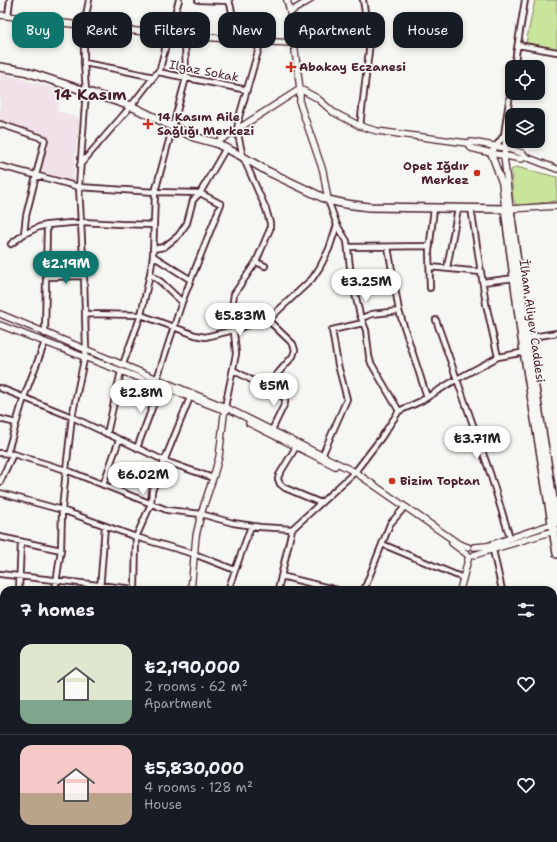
<!DOCTYPE html>
<html lang="en">
<head>
<meta charset="utf-8">
<style>
	:root { --surface:#171b24; --page:#242831; --text:#f1f3f6; --muted:#9ea1a6; --line:#363941; --accent:#0f766e }
	body { margin:0; font-family:"Shantell Sans",sans-serif; background:var(--page); color:var(--text); height:100vh; display:flex; flex-direction:column; font-size:15px; white-space:nowrap }
	* { box-sizing:border-box; margin:0 }
	p { font-size:13px; color:var(--muted) }
	.icon { flex:none; width:22px; height:22px; fill:none; stroke:currentColor; stroke-width:2; stroke-linecap:round; stroke-linejoin:round }
	.map { position:relative; flex:1; overflow:hidden }
	.panel { position:absolute; left:0px; top:586px; width:557px; height:256px; display:flex; flex-direction:column; background:var(--surface); border-radius:12px 12px 0 0; box-shadow:0 2px 6px #0003 }
	.panel>* { flex:none }
	.hud { position:absolute; left:12px; top:12px; width:533px; height:36px; display:flex; gap:8px }
	.buttons { position:absolute; left:505px; top:60px; display:grid; gap:8px }
	.buttons a { display:grid; place-items:center; width:40px; height:40px; border-radius:8px; background:var(--surface); box-shadow:0 2px 6px #0003; font-size:20px }
	.price { position:absolute; translate:-50% -34px; padding:0 9px; border-radius:14px; background:#fff; color:#222; font-size:13px; line-height:26px; filter:drop-shadow(0 1px 2px #0008) }
	.price::after { content:''; position:absolute; left:50%; top:24px; width:12px; height:9px; margin-left:-6px; background:inherit; clip-path:polygon(0 0,100% 0,50% 100%) }
	.price.on { background:var(--accent); color:#fff }
	ul { padding:0; list-style:none }
	li { display:flex; align-items:center; gap:12px; height:100px; padding:0 20px }
	li+li { border-top:1px solid var(--line) }
	li span { display:grid; place-items:center; flex:none; width:112px; height:80px; border-radius:12px; color:#555 }
	li>.icon { margin-inline-start:auto }
	span .icon { width:48px; height:48px; fill:#fffc; stroke-width:1 }
	li b { font-size:17px }
	h2 { display:flex; justify-content:space-between; align-items:center; height:48px; padding:0 20px; font-size:17px }
	.pill { padding:0 14px; border-radius:12px; background:var(--surface); box-shadow:0 2px 6px #0003; font-size:14px; line-height:36px }
	.pill.on { background:var(--accent); color:#fff }
	.map>svg:first-child { display:block }
</style>
</head>
<body>
<div class="map">
<svg width="557" height="842" viewBox="0 0 557 842">
	<rect width="100%" height="100%" fill="#f6f6f2"/>
	<filter id="ink" filterUnits="userSpaceOnUse"><feTurbulence type="fractalNoise" baseFrequency=".025" numOctaves="2"/><feDisplacementMap in="SourceGraphic" scale="8" xChannelSelector="R" yChannelSelector="G"/><feConvolveMatrix kernelMatrix="1 2 1 2 8 2 1 2 1" color-interpolation-filters="sRGB"/></filter>
	<g filter="url(#ink)">
		<!-- built -->
		<path fill="#f1e1e8" d="M 0,72 L 28,81 L 63,90 L 57,111 L 79,118 L 73,182 L 39,174 L 48,141 L 0,122 Z"/>
		<!-- green -->
		<path fill="#c9e49b" stroke="#8a8263" d="M 535,0 L 557,0 L 557,49 L 526,43 Z
			M 516,167 L 557,177 L 557,201 L 517,206 L 513,199 L 511,170 Z"/>
		<g fill="none" stroke-linecap="round" stroke-linejoin="round">
			<defs>
				<path id="minor" d="M 198,0 L 229,1
					M 229,0 L 239,40
					M 8,16 L 10,0
					M 518,45 L 557,52
					M 84,63 L 116,69 L 154,77
					M 514,67 L 525,0
					M 158,72 L 247,90
					M 0,124 L 45,139 L 26,216 L 24,234
					M 360,126 L 370,42 L 363,0
					M 496,146 L 504,135
					M 505,148 L 505,138 L 504,135 L 512,81
					M 80,165 L 131,106 L 160,69 L 169,33 L 179,0
					M 0,166 L 35,175 L 79,187 L 155,192 L 200,193 L 221,204 L 182,302 L 157,379
					M 328,200 L 337,225 L 347,241 L 351,276 L 360,315 L 366,330 L 369,356 L 371,363 L 399,411
					M 471,208 L 486,304 L 498,357
					M 11,244 L 24,234 L 39,227 L 47,225 L 82,222 L 120,224 L 154,225
					M 349,247 L 430,246
					M 388,247 L 399,311 L 427,397
					M 153,249 L 164,247 L 178,236 L 187,223 L 193,200 L 200,193 L 226,148
					M 153,256 L 191,280
					M 256,262 L 265,266
					M 430,267 L 481,272
					M 447,268 L 458,208
					M 150,274 L 161,282 L 182,302
					M 46,277 L 84,276
					M 483,282 L 515,278
					M 430,288 L 429,251 L 434,208
					M 85,314 L 141,315 L 195,335 L 205,337 L 234,330 L 253,323 L 268,320 L 312,279 L 320,267 L 329,249 L 337,225
					M 362,318 L 372,314 L 399,311
					M 436,320 L 490,473 L 510,538
					M 45,334 L 47,225
					M 526,338 L 557,333
					M 123,364 L 141,315 L 150,274 L 153,256 L 155,192 L 186,78 L 185,35
					M 233,370 L 285,398 L 285,403 L 272,430
					M 266,387 L 293,356 L 295,350 L 293,344 L 268,320
					M 0,388 L 72,417 L 165,461 L 213,478
					M 225,407 L 236,354 L 232,308 L 234,294 L 256,262 L 270,229 L 270,223 L 266,209 L 243,157 L 237,130 L 239,117 L 261,41
					M 0,419 L 16,423
					M 107,434 L 121,371
					M 296,447 L 279,475 L 278,479 L 280,484 L 285,488 L 321,503
					M 137,448 L 160,387
					M 0,453 L 13,454 L 66,470 L 167,510 L 201,514 L 233,523 L 260,527 L 292,529
					M 7,454 L 24,397 L 45,342
					M 322,456 L 347,399 L 338,365 L 332,330 L 363,323
					M 0,482 L 13,454
					M 103,485 L 119,440
					M 0,493 L 62,510 L 136,537 L 194,554 L 235,570
					M 0,537 L 61,550
					M 382,544 L 463,578
					M 493,550 L 502,590
					M 0,574 L 134,589
					M 281,576 L 337,590
					M 19,590 L 21,542
					M 55,590 L 61,550 L 62,510 L 66,470 L 72,417 L 86,350 L 84,276 L 79,187 L 86,91 L 84,63 L 84,26 L 89,0
					M 100,590 L 105,526
					M 135,590 L 136,537 L 151,504 L 152,491 L 191,395
					M 228,590 L 251,526
					M 278,590 L 292,529 L 355,472 L 381,438 L 399,411 L 421,401 L 457,379 L 498,357 L 526,352
					M 364,590 L 390,524 L 403,509
					M 553,641 L 557,640
					M 0,680 L 0,688
					M 553,739 L 557,737
					M 553,777 L 556,783 L 553,785
					M 436,838 L 440,842
					M 66,842 L 66,838
					M 101,842 L 102,838
					M 178,842 L 179,838
					M 228,842 L 230,838
					M 274,842 L 276,838
					M 363,842 L 365,838
					M 412,842 L 415,838"/>
				<path id="tertiary" d="M 287,0 L 290,12 L 300,89 L 300,104 L 323,171 L 328,200
					M 290,12 L 310,0
					M 0,15 C 97,28 195,38 294,43
					M 216,143 L 300,89 L 317,98 L 333,112 L 360,126 L 377,131 L 467,143 L 472,142 L 505,148 L 522,153 L 526,157 L 557,169
					M 467,143 L 471,148 L 491,153 L 521,159 L 526,157
					M 496,146 L 491,153 L 502,183 L 505,209
					M 505,148 L 504,156 L 510,209 L 557,206
					M 0,314 L 225,407 L 355,472 L 459,544 L 468,547
					M 0,325 L 226,411
					M 249,423 L 335,466
					M 452,543 L 468,555
					M 474,547 L 487,546 L 555,523
					M 474,555 L 557,530
					M 191,590 L 196,536 L 201,514 L 213,478 L 219,457 L 225,407
					M 460,590 L 469,556
					M 0,621 L 4,622
					M 494,838 L 496,842
					M 143,842 L 143,838"/>
				<path id="secondary" d="M 0,67 L 24,71 L 131,106 L 194,137 L 216,143 L 243,157 L 267,171 L 328,200 L 346,204 L 369,207 L 510,209 L 529,351 L 557,523
					M 505,209 L 522,339 L 557,554"/>
			</defs>
			<!-- minor casing -->
			<use href="#minor" stroke="#4a1f2b" stroke-width="8"/>
			<!-- tertiary casing -->
			<use href="#tertiary" stroke="#4a1f2b" stroke-width="8"/>
			<!-- secondary casing -->
			<use href="#secondary" stroke="#4a1f2b" stroke-width="10"/>
			<!-- minor -->
			<use href="#minor" stroke="#f6f6f2" stroke-width="4.5"/>
			<!-- tertiary -->
			<use href="#tertiary" stroke="#f6f6f2" stroke-width="5.5"/>
			<!-- secondary -->
			<use href="#secondary" stroke="#f6f6f2" stroke-width="7"/>
		</g>
	</g>
	<!-- markers -->
	<g fill="#c8321e" stroke="#f6f6f2" stroke-width="1.5">
		<path d="M289 61h4v4h4v4h-4v4h-4v-4h-4v-4h4z"/>
		<path d="M146 118h4v4h4v4h-4v4h-4v-4h-4v-4h4z"/>
		<circle cx="477" cy="173" r="4"/>
		<circle cx="392" cy="481" r="4"/>
	</g>
	<g text-anchor="middle" stroke-width="3.5" stroke-linejoin="round" paint-order="stroke">
		<!-- poi labels -->
		<g font-size="12" font-weight="bold" fill="#4a1f2b" stroke="#f6f6f2" text-anchor="start">
			<text x="299" y="71">Abakay Eczanesi</text>
			<text x="157" y="121">14 Kasım Aile<tspan x="157" dy="14">Sağlığı Merkezi</tspan></text>
			<text x="469" y="170" text-anchor="end">Opet Iğdır<tspan x="469" dy="14">Merkez</tspan></text>
			<text x="400" y="485">Bizim Toptan</text>
		</g>
		<!-- street labels -->
		<g font-size="12" fill="#4a1f2b" stroke="#f6f6f2">
			<text transform="translate(204 71) rotate(11)" y="4">Ilgaz Sokak</text>
			<text transform="translate(532 321) rotate(82)" y="4">İlham Aliyev Caddesi</text>
		</g>
		<!-- district labels -->
		<g font-size="16" font-weight="bold" fill="#4a1f2b" stroke="#f6f6f2">
			<text x="90" y="100">14 Kasım</text>
		</g>
	</g>
</svg>
<div class="buttons">
<a><svg class="icon" aria-label="locate" viewBox="0 0 24 24"><circle cx="12" cy="12" r="6"/><path d="M12 2v4M12 18v4M2 12h4M18 12h4"/></svg></a>
<a><svg class="icon" aria-label="layers" viewBox="0 0 24 24"><path d="M12 4l9 5-9 5-9-5zM3 14l9 5 9-5"/></svg></a>
</div>
<b class="price on" style="left:66px;top:285px">₺2.19M</b>
<b class="price" style="left:366px;top:303px">₺3.25M</b>
<b class="price" style="left:240px;top:337px">₺5.83M</b>
<b class="price" style="left:274px;top:407px">₺5M</b>
<b class="price" style="left:141px;top:414px">₺2.8M</b>
<b class="price" style="left:477px;top:460px">₺3.71M</b>
<b class="price" style="left:143px;top:496px">₺6.02M</b>
<div class="hud">
<a class="pill on">Buy</a>
<a class="pill">Rent</a>
<a class="pill">Filters</a>
<a class="pill">New</a>
<a class="pill">Apartment</a>
<a class="pill">House</a>
</div>
<section class="panel">
<h2>7 homes<svg class="icon" aria-label="filters" viewBox="0 0 24 24"><path d="M4 7h16M4 17h16"/><circle cx="9" cy="7" r="2"/><circle cx="15" cy="17" r="2"/></svg></h2>
<ul>
<li><span style="background:linear-gradient(#dfe7d0 70%,#7fa58c 0)"><svg class="icon" aria-label="home" viewBox="0 0 24 24"><path d="M3 11l9-7 9 7M6 9v11h12V9"/></svg></span><div><b>₺2,190,000</b><p>2 rooms · 62 m²</p><p>Apartment</p></div><svg class="icon" aria-label="heart" viewBox="0 0 24 24"><path d="M12 20l-8-8c-3-5 5-10 8-4 3-6 11-1 8 4z"/></svg></li>
<li><span style="background:linear-gradient(#f6c9c9 60%,#b9a48a 0)"><svg class="icon" aria-label="home" viewBox="0 0 24 24"><path d="M3 11l9-7 9 7M6 9v11h12V9"/></svg></span><div><b>₺5,830,000</b><p>4 rooms · 128 m²</p><p>House</p></div><svg class="icon" aria-label="heart" viewBox="0 0 24 24"><path d="M12 20l-8-8c-3-5 5-10 8-4 3-6 11-1 8 4z"/></svg></li>
</ul>
</section>
</div>
</body>
</html>
